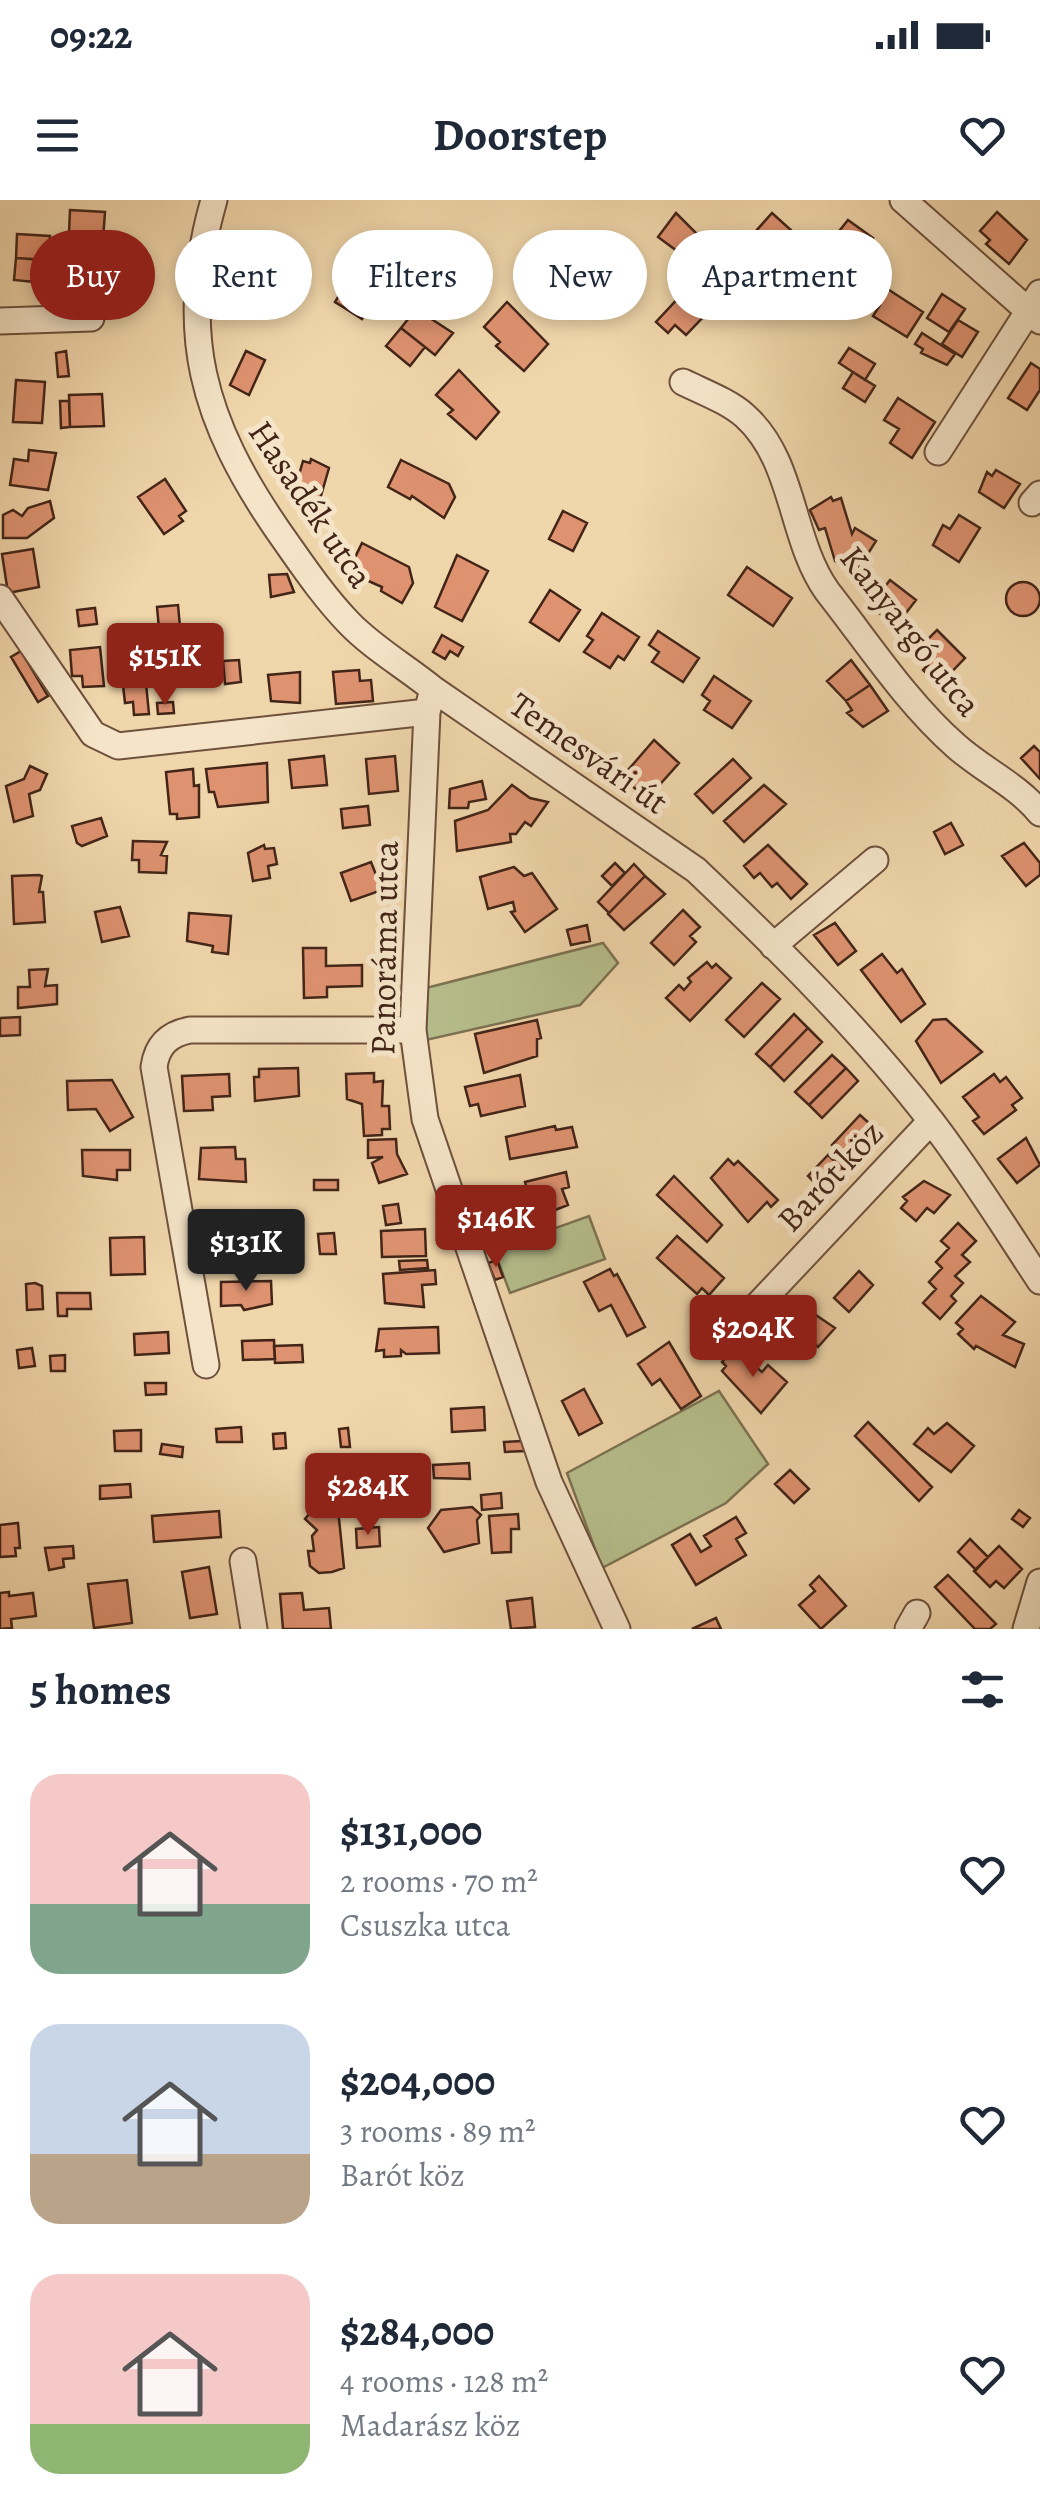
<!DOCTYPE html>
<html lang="en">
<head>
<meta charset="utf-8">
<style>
	:root { --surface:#fff; --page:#f6f6f7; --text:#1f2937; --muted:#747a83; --accent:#8f2418 }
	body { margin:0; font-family:Alegreya,serif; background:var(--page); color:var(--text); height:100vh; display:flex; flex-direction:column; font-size:38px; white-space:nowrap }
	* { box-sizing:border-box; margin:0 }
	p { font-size:32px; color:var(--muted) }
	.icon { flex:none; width:55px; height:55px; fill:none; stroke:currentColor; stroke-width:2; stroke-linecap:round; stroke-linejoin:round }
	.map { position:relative; height:1429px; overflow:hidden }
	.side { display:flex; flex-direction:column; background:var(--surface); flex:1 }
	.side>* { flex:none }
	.banner { position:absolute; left:30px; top:30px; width:980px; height:90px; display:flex; gap:20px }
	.price { position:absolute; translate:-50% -85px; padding:0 22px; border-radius:10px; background:var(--accent); color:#fff; font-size:32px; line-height:65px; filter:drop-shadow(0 2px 5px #0008) }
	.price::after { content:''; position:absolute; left:50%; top:60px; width:30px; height:22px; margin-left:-15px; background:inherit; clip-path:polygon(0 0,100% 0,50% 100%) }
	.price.selected { background:#222; color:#fff }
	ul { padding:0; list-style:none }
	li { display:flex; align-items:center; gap:30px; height:250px; padding:0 30px }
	li span { display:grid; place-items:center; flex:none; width:280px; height:200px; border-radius:30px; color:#555 }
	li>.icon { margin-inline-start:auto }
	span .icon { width:120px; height:120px; fill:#fffc; stroke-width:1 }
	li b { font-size:42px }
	h2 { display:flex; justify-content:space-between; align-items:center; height:120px; padding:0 30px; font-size:42px }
	.pill { padding:0 35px; border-radius:45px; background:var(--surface); box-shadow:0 5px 15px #0003; font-size:35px; line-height:90px }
	.pill.selected { background:var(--accent); color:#fff }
	.status { display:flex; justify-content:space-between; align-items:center; height:70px; padding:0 50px; background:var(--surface); direction:ltr }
	.status svg { height:28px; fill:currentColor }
	header { display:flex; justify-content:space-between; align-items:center; height:130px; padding:0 30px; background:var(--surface); font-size:45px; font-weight:700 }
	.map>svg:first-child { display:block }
</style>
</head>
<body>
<div class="status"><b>09:22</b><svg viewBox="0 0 49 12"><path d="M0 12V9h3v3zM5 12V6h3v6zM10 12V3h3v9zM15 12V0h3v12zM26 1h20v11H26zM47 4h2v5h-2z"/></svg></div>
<header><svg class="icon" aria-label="menu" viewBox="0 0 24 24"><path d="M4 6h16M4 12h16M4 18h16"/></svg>Doorstep<svg class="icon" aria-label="heart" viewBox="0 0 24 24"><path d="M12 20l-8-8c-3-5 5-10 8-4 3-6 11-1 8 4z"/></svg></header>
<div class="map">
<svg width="1040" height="1429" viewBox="0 0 1040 1429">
	<rect width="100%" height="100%" fill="#f0d6ab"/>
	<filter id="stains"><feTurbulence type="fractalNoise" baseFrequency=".002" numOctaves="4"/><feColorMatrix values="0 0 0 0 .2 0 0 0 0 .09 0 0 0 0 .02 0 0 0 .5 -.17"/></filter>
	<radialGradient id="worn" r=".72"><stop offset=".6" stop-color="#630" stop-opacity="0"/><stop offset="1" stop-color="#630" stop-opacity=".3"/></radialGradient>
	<!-- green -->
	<path fill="#b6be8c" stroke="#7c7252" stroke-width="2.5" d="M 603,743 L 618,763 L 580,805 L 426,840 L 426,788 Z
		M 589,1016 L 605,1059 L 510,1093 L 494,1050 Z
		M 719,1191 L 768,1264 L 726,1303 L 602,1368 L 567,1273 Z"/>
	<!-- building -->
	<path fill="#de9270" stroke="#432518" stroke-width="2.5" d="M 70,10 L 105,12 L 103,40 L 69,33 Z
		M 997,12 L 1027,40 L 1009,64 L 986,44 L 990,40 L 980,31 Z
		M 676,13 L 706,43 L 692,62 L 658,37 Z
		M 772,13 L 792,31 L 776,49 L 756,31 Z
		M 848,20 L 873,38 L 864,50 L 855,44 L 849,53 L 832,40 Z
		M 17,34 L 50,36 L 48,60 L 16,58 Z
		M 16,58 L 42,60 L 45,83 L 14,80 Z
		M 359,62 L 373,70 L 348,110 L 335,102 Z
		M 84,65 L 121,65 L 121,98 L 84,99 Z
		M 373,70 L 387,79 L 362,119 L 348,110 Z
		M 883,86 L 923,112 L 907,137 L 873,116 L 880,105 L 874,101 Z
		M 405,89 L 420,101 L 412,111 L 397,99 Z
		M 683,93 L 706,114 L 686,135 L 675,125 L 668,133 L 656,122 Z
		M 942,94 L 965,109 L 949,132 L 927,118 Z
		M 507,102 L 548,144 L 524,171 L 496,146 L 500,142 L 484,127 Z
		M 416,109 L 453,133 L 435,155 L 401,128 Z
		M 958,120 L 978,132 L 962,157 L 942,144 Z
		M 401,128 L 425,147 L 410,166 L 386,146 Z
		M 922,133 L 955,154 L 947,165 L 921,153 L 923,149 L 915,144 Z
		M 849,148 L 875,164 L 865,180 L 839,163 Z
		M 66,151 L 69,176 L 58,177 L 56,153 Z
		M 246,151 L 265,160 L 249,195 L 230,185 Z
		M 1031,163 L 1040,169 L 1040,190 L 1027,210 L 1008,198 Z
		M 459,170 L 499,212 L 476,239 L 448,214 L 453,210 L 436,195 Z
		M 853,172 L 875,186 L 865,202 L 843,188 Z
		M 16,180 L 45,182 L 42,223 L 13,222 Z
		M 102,194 L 104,226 L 70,227 L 69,195 Z
		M 898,198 L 935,222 L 912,258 L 890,243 L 899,229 L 884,220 Z
		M 60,201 L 69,201 L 70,227 L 61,228 Z
		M 29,250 L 56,253 L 48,290 L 10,285 L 14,259 L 28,261 Z
		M 311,259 L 329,268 L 318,306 L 292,299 L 303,261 L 310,263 Z
		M 401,260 L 449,284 L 455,297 L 444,318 L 412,296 L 410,299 L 388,287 Z
		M 996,270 L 1020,284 L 1004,308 L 979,292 L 987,272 L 992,276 Z
		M 165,279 L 186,311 L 179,316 L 183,321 L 164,334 L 138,297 Z
		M 831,297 L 833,301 L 841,298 L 852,334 L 855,328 L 876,341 L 856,373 L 835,361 L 825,328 L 819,330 L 810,310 Z
		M 50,301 L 54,318 L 27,338 L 3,338 L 3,315 L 13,310 L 22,316 L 28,308 Z
		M 563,311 L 587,323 L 573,351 L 549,339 Z
		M 959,315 L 980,328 L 959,362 L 933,345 L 943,325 L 950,329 Z
		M 362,343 L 409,367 L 413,383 L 402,403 L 381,391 L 382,387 L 348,372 Z
		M 33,349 L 39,387 L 8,393 L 2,354 Z
		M 457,355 L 488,371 L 462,421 L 435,407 Z
		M 747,367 L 792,398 L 773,426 L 728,395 Z
		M 287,374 L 294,392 L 271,397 L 269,375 Z
		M 890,380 L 916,400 L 896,426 L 870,406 Z
		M1006 399a17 17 0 1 1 34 0a17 17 0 1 1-34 0Z
		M 550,390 L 580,410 L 559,441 L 530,422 Z
		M 178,405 L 182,449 L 161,451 L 157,407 Z
		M 95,408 L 97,424 L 79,426 L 77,410 Z
		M 602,413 L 639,437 L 624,460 L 618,456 L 610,468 L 584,452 L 593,440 L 587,436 Z
		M 937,430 L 965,458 L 939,485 L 923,470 L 928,465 L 915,452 Z
		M 658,431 L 699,458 L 683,482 L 652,462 L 659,452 L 649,445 Z
		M 442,435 L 463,447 L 458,456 L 450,451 L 445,459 L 433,452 Z
		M 100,447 L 104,486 L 83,487 L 82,476 L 72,476 L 70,450 Z
		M 21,451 L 48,496 L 38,502 L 11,457 Z
		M 239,460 L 241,482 L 225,484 L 223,461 Z
		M 851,460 L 870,485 L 846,501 L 827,481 Z
		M 359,470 L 360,481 L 371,480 L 373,501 L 336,504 L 333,472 Z
		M 300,472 L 300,503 L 271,501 L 268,475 Z
		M 714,476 L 751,501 L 732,528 L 704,510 L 710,501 L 702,495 Z
		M 146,483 L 149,514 L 134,515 L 133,502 L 125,503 L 123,485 Z
		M 870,485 L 888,511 L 863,527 L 847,513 L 852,510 L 846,501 Z
		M 173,502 L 174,513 L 158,514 L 157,503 Z
		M 654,540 L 679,563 L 647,599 L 622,577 Z
		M 1034,546 L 1040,552 L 1040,579 L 1021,558 Z
		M 324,556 L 327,585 L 292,588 L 289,560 Z
		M 395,556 L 398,591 L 369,594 L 366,559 Z
		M 733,559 L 751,578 L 713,613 L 695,594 Z
		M 267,563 L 268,602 L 218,607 L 214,592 L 209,592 L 206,569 Z
		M 30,566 L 47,574 L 40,590 L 29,594 L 33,616 L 14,622 L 6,586 L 24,579 Z
		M 193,569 L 194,586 L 199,585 L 199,617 L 177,619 L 177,614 L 170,614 L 166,572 Z
		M 482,581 L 486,599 L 469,602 L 468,608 L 449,608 L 450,589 Z
		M 512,585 L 530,598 L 548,602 L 531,626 L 525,622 L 516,634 L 510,634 L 511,642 L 457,651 L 455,621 L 488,610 Z
		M 764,585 L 786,604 L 744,642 L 724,621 Z
		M 368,606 L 370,625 L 343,628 L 341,609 Z
		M 101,618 L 107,636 L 82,646 L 77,643 L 72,626 Z
		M 951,623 L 963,645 L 945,654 L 934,632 Z
		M 133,641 L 167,642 L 161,655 L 167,656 L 166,673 L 139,672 L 139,660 L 132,660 Z
		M 1024,643 L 1040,663 L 1040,675 L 1026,686 L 1002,656 Z
		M 264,645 L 265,649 L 274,648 L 277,664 L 268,666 L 270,678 L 253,681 L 248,653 Z
		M 768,645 L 807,684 L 791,699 L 777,683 L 772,687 L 760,673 L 754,678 L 744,666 Z
		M 371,662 L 382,690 L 351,701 L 341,673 Z
		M 615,663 L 625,673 L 612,686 L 602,676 Z
		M 634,664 L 645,676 L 609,713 L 598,702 Z
		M 514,667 L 524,676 L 532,673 L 557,709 L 525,732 L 511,712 L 515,711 L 513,702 L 488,709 L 480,677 Z
		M 39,675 L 42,676 L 39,692 L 43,692 L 45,722 L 14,724 L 12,676 Z
		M 645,676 L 665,694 L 624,730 L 608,714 Z
		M 120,707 L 129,736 L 102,742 L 95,712 Z
		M 683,710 L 700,727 L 690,736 L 696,742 L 674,765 L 651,743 Z
		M 189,713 L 231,716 L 228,754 L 212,752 L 213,746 L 187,741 Z
		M 835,723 L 856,751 L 838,765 L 814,735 Z
		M 587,725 L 590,741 L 571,745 L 567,730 Z
		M 303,748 L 326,748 L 326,766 L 362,765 L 362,786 L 327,787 L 327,797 L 304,798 Z
		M 882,754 L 897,773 L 902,769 L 925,804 L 901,822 L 861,770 Z
		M 707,762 L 712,768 L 716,764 L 731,778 L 690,821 L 666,798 L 679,785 L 684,790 L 691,782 L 688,778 Z
		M 48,769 L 45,786 L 57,785 L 57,804 L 18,808 L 18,787 L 30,787 L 29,770 Z
		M 762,783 L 780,799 L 744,837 L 726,820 Z
		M 794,814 L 808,828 L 770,867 L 756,854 Z
		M 20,817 L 20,835 L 0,836 L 0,818 Z
		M 946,819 L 982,852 L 941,883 L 916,841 L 933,820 Z
		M 537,820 L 541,838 L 537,839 L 537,856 L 484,873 L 475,834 Z
		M 808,828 L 822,842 L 784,881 L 770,867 Z
		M 832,855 L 846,868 L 809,905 L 795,892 Z
		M 298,868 L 299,896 L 255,901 L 254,877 L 259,877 L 259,869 Z
		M 846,868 L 858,881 L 822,918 L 809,905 Z
		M 374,873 L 374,882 L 383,881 L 382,906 L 389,906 L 390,929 L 382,929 L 382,935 L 364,936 L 362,904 L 347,899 L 346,874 Z
		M 229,874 L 230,896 L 212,897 L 213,910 L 184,911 L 182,876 Z
		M 994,874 L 1000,882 L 1006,877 L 1022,898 L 1012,905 L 1016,910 L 984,934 L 973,921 L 979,917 L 963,897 Z
		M 520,875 L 525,906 L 481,916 L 478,904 L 470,906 L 465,887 Z
		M 112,880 L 133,917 L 110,931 L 96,909 L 68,910 L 67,881 Z
		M 860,915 L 880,933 L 844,970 L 828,955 L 835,948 L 832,945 Z
		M 555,926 L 556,930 L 572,927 L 577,947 L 510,959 L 506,937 Z
		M 1026,938 L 1040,965 L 1017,983 L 998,959 Z
		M 396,939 L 397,954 L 407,974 L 379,983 L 372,963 L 383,957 L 368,958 L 368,940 Z
		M 235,947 L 236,959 L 245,959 L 246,982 L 199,979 L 201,948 Z
		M 82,950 L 130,950 L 130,970 L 117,970 L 117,980 L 83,976 Z
		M 828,955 L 848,974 L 827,995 L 808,976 Z
		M 728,959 L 734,965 L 738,961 L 778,1000 L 771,1007 L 767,1002 L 748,1022 L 711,978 Z
		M 566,972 L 569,987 L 562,989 L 568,1005 L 516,1025 L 508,1002 L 528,994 L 525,982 Z
		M 674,976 L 722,1025 L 707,1042 L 657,995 Z
		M 314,980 L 338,980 L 338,990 L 314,990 Z
		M 924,981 L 950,995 L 934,1013 L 927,1008 L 916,1021 L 901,1008 L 907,1001 L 903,997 Z
		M 398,1004 L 401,1023 L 386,1025 L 383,1006 Z
		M 958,1023 L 976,1041 L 962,1055 L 970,1062 L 955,1076 L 963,1083 L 951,1096 L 956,1101 L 940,1119 L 923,1103 L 936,1089 L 929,1082 L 942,1068 L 936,1062 L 949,1048 L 941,1041 Z
		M 425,1029 L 426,1056 L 382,1057 L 381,1031 Z
		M 334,1033 L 336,1054 L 320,1054 L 318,1034 Z
		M 302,1035 L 303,1056 L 274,1057 L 273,1036 Z
		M 677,1036 L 724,1078 L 709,1095 L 702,1088 L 697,1094 L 657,1058 Z
		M 144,1037 L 145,1074 L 111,1075 L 110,1038 Z
		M 427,1060 L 428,1068 L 400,1070 L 399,1061 Z
		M 497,1060 L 503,1077 L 495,1080 L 488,1063 Z
		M 610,1069 L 614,1076 L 617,1074 L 645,1127 L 627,1136 L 611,1105 L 599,1111 L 584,1082 Z
		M 435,1070 L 436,1084 L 422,1085 L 424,1107 L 385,1103 L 383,1074 Z
		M 859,1071 L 873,1085 L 849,1112 L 834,1098 Z
		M 271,1081 L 272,1104 L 244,1110 L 241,1105 L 221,1106 L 221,1082 Z
		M 35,1083 L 42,1086 L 43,1109 L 27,1110 L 26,1084 Z
		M 57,1093 L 90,1093 L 91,1109 L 67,1109 L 67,1116 L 58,1116 Z
		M 981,1096 L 1015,1122 L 1003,1135 L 1024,1144 L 1015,1167 L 976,1146 L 974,1149 L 958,1134 L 963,1129 L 956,1123 Z
		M 805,1098 L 814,1106 L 810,1111 L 835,1128 L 818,1147 L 787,1119 Z
		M 438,1127 L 439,1153 L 406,1154 L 401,1150 L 401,1156 L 384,1157 L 384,1150 L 376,1151 L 379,1129 Z
		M 168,1132 L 169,1153 L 135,1155 L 134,1134 Z
		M 274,1140 L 275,1159 L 243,1160 L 242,1141 Z
		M 669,1142 L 701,1196 L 681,1209 L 660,1179 L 652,1185 L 638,1164 Z
		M 302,1145 L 303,1162 L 275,1163 L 274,1146 Z
		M 32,1148 L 35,1166 L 19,1168 L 17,1150 Z
		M 734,1148 L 762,1172 L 768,1165 L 787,1182 L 761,1213 L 722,1171 L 726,1166 L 722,1162 Z
		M 65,1155 L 65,1171 L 51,1171 L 50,1156 Z
		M 145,1183 L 166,1183 L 166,1194 L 146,1195 Z
		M 584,1189 L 602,1223 L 579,1235 L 562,1201 Z
		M 484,1207 L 485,1230 L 452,1232 L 451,1209 Z
		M 868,1222 L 932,1287 L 919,1301 L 855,1236 Z
		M 947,1223 L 974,1246 L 951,1272 L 914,1244 L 928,1228 L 934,1234 Z
		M 241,1227 L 242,1242 L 217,1242 L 216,1229 Z
		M 348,1228 L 350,1247 L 341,1247 L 339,1229 Z
		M 141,1230 L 141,1251 L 115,1251 L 114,1231 Z
		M 285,1233 L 286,1248 L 274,1249 L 273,1234 Z
		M 522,1241 L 525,1251 L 505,1252 L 504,1242 Z
		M 162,1244 L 183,1247 L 182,1257 L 160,1254 Z
		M 469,1263 L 470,1279 L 434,1278 L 433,1265 Z
		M 790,1270 L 809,1289 L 794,1303 L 775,1284 Z
		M 130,1284 L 131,1297 L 100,1299 L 100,1286 Z
		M 501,1293 L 502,1308 L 482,1310 L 481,1295 Z
		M 320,1301 L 338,1309 L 344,1368 L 332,1372 L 319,1373 L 310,1366 L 308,1351 L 314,1351 L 312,1336 L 317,1330 L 305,1319 Z
		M 472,1307 L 481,1315 L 477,1320 L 479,1343 L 444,1352 L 428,1328 L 441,1310 Z
		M 1019,1310 L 1030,1318 L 1023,1327 L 1012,1319 Z
		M 219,1311 L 221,1337 L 154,1342 L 152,1316 Z
		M 518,1314 L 519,1329 L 511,1329 L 511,1352 L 492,1353 L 489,1316 Z
		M 736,1317 L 746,1333 L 736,1339 L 746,1355 L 696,1385 L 672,1345 L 690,1334 L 701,1352 L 711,1346 L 704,1336 Z
		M 18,1323 L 20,1348 L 15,1348 L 16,1356 L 0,1357 L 0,1325 Z
		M 379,1327 L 380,1346 L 357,1348 L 356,1329 Z
		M 970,1339 L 988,1357 L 976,1370 L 958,1352 Z
		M 73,1346 L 74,1358 L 63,1359 L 64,1367 L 49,1370 L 45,1348 Z
		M 999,1346 L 1022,1369 L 1004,1388 L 996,1381 L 990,1387 L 974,1371 Z
		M 209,1367 L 217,1414 L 190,1418 L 182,1372 Z
		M 948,1375 L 996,1424 L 990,1429 L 975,1429 L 935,1387 Z
		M 819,1376 L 846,1406 L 821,1429 L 799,1405 L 815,1391 L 810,1385 Z
		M 127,1380 L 132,1423 L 94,1428 L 88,1384 Z
		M 9,1392 L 9,1396 L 33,1393 L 36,1416 L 11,1419 L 12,1428 L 0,1429 L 0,1393 Z
		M 302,1393 L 304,1410 L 329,1408 L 331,1429 L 283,1429 L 280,1394 Z
		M 532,1398 L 535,1427 L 511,1429 L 507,1401 Z
		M 716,1418 L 721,1429 L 692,1429 Z"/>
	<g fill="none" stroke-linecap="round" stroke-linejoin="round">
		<defs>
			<path id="minor" d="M 214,0 C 176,132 203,222 279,332 C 301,363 322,395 349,423 C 373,448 406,467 433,489
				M 903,0 L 1040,121
				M 0,121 L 91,118
				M 683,182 C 703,192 728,201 745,216 C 795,261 790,339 827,391 C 868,443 906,502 956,546 C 984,571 1016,584 1040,613
				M 938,252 L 1040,93
				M 1032,303 L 1040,294
				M 0,398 L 93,534 L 118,546 L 427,512
				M 773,746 L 875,660
				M 740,1124 L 931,921
				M 206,1165 L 154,867 C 157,845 169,834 190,830 L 413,830
				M 243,1361 L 254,1429
				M 617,1429 L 549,1282 L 425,919 L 413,830 L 427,512 L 433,489 L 696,670 C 779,749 862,831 932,922 C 971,973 1005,1028 1040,1081
				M 908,1429 L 917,1413
				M 1026,1429 L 1040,1382"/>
		</defs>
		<!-- minor casing -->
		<use href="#minor" stroke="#6e513d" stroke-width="29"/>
		<!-- minor -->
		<use href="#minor" stroke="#f5e4c8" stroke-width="25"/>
	</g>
	<g text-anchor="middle" stroke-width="10" stroke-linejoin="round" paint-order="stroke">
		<!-- street labels -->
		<g font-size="35" fill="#432518" stroke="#f5e4c8">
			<text transform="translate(311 304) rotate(56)" y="12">Hasadék utca</text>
			<text transform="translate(911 431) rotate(52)" y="12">Kanyargó utca</text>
			<text transform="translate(589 553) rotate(35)" y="12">Temesvári út</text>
			<text transform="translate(384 748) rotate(-89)" y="12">Panoráma utca</text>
			<text transform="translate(830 976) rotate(-47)" y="12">Barót köz</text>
		</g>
	</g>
	<rect width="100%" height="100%" filter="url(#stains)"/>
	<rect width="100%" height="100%" fill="url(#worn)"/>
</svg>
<b class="price" style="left:165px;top:508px">$151K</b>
<b class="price" style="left:496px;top:1070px">$146K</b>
<b class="price selected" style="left:246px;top:1094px">$131K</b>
<b class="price" style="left:753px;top:1180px">$204K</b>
<b class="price" style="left:368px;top:1338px">$284K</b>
<div class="banner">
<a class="pill selected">Buy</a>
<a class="pill">Rent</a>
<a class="pill">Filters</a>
<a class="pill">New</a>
<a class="pill">Apartment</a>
</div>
</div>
<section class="side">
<h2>5 homes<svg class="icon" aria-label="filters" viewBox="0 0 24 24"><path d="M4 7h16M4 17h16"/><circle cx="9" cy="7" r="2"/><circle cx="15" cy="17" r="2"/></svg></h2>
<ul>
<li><span style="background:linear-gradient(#f6c9c9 65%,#7fa58c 0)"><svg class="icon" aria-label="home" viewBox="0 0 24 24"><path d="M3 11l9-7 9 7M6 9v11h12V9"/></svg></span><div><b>$131,000</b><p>2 rooms · 70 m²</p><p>Csuszka utca</p></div><svg class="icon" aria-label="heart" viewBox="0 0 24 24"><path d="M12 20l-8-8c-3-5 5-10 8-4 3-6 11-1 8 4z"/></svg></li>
<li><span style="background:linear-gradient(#c9d6e8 65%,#b9a48a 0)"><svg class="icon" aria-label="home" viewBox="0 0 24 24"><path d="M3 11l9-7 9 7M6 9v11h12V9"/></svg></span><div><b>$204,000</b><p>3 rooms · 89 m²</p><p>Barót köz</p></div><svg class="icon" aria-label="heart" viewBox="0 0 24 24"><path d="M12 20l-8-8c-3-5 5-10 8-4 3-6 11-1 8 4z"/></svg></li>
<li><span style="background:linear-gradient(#f6c9c9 75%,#8fb573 0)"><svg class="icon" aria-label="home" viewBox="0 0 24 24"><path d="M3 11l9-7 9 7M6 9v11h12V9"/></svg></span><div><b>$284,000</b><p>4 rooms · 128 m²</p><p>Madarász köz</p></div><svg class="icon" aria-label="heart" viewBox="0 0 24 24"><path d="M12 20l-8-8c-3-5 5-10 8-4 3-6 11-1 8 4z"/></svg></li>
</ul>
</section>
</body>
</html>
